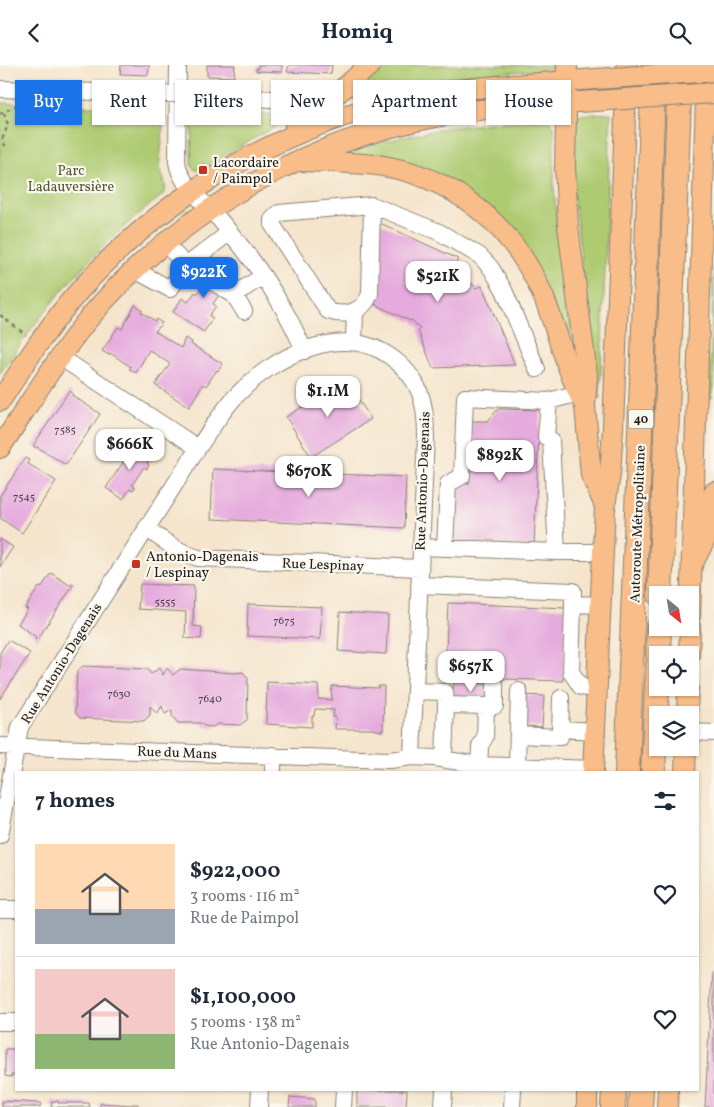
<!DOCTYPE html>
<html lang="en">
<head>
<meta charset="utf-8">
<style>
	:root { --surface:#fff; --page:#f2f2f3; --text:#1f2937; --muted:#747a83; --line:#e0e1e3; --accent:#1a73e8 }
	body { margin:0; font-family:Vollkorn,serif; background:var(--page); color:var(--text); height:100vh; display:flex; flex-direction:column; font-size:19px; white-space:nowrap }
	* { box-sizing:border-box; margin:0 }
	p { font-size:16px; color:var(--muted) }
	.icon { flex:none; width:28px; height:28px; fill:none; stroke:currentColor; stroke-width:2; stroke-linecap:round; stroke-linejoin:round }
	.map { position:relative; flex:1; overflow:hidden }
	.panel { position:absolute; left:15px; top:706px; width:684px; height:320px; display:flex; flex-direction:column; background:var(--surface); border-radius:0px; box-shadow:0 1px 4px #0004 }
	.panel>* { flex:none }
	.banner { position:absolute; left:15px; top:15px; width:685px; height:45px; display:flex; gap:10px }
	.needle { width:32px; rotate:150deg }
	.fabs { position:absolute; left:649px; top:521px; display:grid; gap:10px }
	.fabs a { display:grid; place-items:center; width:50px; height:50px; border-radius:0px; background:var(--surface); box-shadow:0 1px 4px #0004; font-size:25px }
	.price { position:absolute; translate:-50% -42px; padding:0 11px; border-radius:10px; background:#fff; color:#222; font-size:16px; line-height:32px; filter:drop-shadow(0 1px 2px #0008) }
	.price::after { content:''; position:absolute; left:50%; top:30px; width:15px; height:11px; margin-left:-8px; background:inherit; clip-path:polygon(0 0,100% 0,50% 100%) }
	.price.active { background:var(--accent); color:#fff }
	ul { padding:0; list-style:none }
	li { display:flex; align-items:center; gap:15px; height:125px; padding:0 20px }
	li+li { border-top:1px solid var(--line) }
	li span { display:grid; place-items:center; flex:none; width:140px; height:100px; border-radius:0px; color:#555 }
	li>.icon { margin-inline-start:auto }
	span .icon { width:60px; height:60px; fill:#fffc; stroke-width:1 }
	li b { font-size:21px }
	h2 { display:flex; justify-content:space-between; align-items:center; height:60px; padding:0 20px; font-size:21px }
	.chip { padding:0 18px; border-radius:0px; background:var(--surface); box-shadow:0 1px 4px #0004; font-size:18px; line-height:45px }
	.chip.active { background:var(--accent); color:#fff }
	header { display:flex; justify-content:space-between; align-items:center; height:65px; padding:0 20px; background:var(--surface); font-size:22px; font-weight:700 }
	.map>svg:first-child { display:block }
</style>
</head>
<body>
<header><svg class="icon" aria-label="back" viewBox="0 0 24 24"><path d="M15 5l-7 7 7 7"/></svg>Homiq<svg class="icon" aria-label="search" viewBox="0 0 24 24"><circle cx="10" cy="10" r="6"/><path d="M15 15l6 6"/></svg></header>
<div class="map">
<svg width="714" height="1042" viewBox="0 0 714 1042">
	<rect width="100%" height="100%" fill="#fbf7ec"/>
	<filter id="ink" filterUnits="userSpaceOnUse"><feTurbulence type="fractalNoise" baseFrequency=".02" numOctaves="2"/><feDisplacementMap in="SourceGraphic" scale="10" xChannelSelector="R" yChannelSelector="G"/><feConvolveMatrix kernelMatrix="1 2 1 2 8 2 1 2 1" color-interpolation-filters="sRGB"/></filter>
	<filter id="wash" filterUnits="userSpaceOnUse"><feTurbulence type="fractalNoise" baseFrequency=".0096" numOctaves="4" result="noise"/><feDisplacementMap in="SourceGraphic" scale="20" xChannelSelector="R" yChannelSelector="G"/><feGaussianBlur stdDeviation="1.12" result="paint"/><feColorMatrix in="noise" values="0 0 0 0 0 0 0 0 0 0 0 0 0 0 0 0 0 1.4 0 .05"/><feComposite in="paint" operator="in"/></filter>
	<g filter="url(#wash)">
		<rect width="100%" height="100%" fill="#f5e5cd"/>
		<!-- green -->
		<path fill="#aecb72" stroke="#657447" d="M 379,0 L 556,0 L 548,5 C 511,7 474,9 437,15 C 405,20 373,29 341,38 Z
			M 0,38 L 153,43 L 158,45 C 167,57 160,84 160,99 C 160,110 169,120 164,129 C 96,181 47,238 0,309 Z
			M 197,47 L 287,50 L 288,51 L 285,55 L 264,68 L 206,101 L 204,98 L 198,102 L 200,105 L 195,105 L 191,100 L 192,51 Z
			M 611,48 L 600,333 L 598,333 L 573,127 L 576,54 L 578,50 Z
			M 542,53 L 548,54 L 554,62 L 554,124 L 559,175 L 574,285 L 571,286 L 503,156 L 346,88 L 381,77 L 445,63 Z
			M 714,196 L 714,322 L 712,333 L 709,333 Z"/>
		<g id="blocks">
			<!-- building -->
			<path fill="#e6abde" d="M 121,0 L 149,0 L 148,10 L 120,9 Z
				M 207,0 L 235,0 L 234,12 L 207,11 Z
				M 258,0 L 282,0 L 282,7 L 256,6 L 256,3 L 258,4 Z
				M 289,0 L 332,0 L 331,9 L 287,7 Z
				M 380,158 L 458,194 L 455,200 L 476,223 L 482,221 L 515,300 L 433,303 L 418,266 L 420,264 L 412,255 L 410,256 L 374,239 Z
				M 218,198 L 233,208 L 213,239 L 216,241 L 209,251 L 213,253 L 204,267 L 173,247 L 182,233 L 188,237 L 195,227 L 197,229 Z
				M 135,240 L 142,245 L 141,247 L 155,256 L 156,254 L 162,258 L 155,266 L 181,283 L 185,273 L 192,277 L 191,279 L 223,299 L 218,306 L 217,305 L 206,321 L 203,319 L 189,342 L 155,320 L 170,299 L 149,285 L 136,308 L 129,304 L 131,302 L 110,288 L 109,290 L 102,286 L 118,262 L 122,264 Z
				M 346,315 L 371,354 L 311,392 L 286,352 Z
				M 69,326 L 73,328 L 72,330 L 100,349 L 66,400 L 37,382 L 36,383 L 33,381 Z
				M 498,344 L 540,345 L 534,481 L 452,478 L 455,418 L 469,419 L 472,356 L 488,356 Z
				M 136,378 L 153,389 L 147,398 L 149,400 L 147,404 L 144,402 L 132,420 L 135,422 L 133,425 L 130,424 L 123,434 L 106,423 Z
				M 25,393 L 29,395 L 27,398 L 56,416 L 22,468 L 0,453 L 0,431 Z
				M 213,404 L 406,412 L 404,463 L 211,454 Z
				M 0,474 L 13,482 L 0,502 Z
				M 51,508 L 71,521 L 72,518 L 74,519 L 37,575 L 35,573 L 36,572 L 18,559 L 28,544 L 25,543 L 39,522 L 41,523 Z
				M 140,519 L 194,521 L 193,561 L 202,562 L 201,574 L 185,573 L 186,547 L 138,544 Z
				M 448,538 L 566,543 L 563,616 L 445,612 Z
				M 248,539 L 322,542 L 320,574 L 247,571 Z
				M 340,547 L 388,550 L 386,589 L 338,586 Z
				M 8,575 L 30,588 L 0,634 L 0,588 Z
				M 83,601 L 147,604 L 151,609 L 159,603 L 163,610 L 167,603 L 173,610 L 180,604 L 234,608 L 243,607 L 248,613 L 247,655 L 240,660 L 217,659 L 213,662 L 204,661 L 201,658 L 178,658 L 172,651 L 172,645 L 165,649 L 162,641 L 157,649 L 150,641 L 150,650 L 144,656 L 80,653 L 75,647 L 77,606 Z
				M 267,617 L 318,620 L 319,630 L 318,630 L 318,634 L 332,635 L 331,625 L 332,625 L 332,621 L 378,623 L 378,621 L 384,621 L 383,666 L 371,664 L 335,664 L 336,652 L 333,652 L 334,645 L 315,644 L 314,651 L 312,651 L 312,662 L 266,659 Z
				M 454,617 L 488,619 L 489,638 L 452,637 Z
				M 522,630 L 544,631 L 542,662 L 521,661 Z
				M 712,907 L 714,907 L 714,1042 L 705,1042 Z
				M 5,984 L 16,984 L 16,1010 L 11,1010 L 11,1012 L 5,1011 Z
				M 357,1025 L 407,1025 L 406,1042 L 357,1042 Z
				M 290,1032 L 315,1034 L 315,1042 L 289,1042 Z
				M 2,1036 L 41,1038 L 40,1042 L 2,1042 Z
				M 52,1036 L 58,1036 L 58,1038 L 89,1038 L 90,1042 L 51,1042 Z
				M 101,1038 L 133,1040 L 133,1039 L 138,1039 L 138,1042 L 99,1042 Z"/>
		</g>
	</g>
	<g filter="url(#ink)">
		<use href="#blocks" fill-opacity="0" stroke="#888074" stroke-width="1"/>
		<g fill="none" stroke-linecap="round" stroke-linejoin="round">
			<defs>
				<path id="minor" d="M 178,0 L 177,97 C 181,122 204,136 219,154 C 229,166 239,178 248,190 C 268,216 292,255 304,286
					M 0,24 L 200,30 L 327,37
					M 372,140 L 370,229 C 363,247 346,252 328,246 L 272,159 L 272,155 L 279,148 L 372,140 L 439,167 L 480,191 L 491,203 L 504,225 L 537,304
					M 230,167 L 186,201 L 234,230 L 263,211
					M 135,205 L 170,224 L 186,201 L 165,178
					M 234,230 L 244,246
					M 354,277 L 355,247
					M 60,292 L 198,383
					M 579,328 L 549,336 L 546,372 L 551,375 L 557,487 L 603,487
					M 146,463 C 163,475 179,488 199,493 L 419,503
					M 420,482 L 557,487
					M 445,483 L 448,419 L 462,411 L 465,332 L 549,336
					M 419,520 L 573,526 L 573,539
					M 597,625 L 581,622 L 571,607 L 573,539 L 601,540
					M 415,626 L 445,627 L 446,640 L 444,694
					M 446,640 L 486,641 L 485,672 L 480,681 L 479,708
					M 486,641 L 495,641 L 495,620
					M 560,664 L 595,666
					M 690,667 L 714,668
					M 518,670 L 560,672 L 561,633
					M 0,681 L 390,695 L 412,692 L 435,693 L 479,700 L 594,704
					M 517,701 L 519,626
					M 273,708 L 273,690
					M 0,770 L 20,662 L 198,383 C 210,366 221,347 236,331 C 272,292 342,256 391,292 C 420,313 426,337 426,371 L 412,692
					M 0,844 L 16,844
					M 0,957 L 16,957
					M 259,1042 L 260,1025
					M 343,1042 L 344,1025
					M 443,1042 L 444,1025
					M 512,1042 L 513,1025"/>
				<path id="major" d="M 567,0 L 565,102 L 568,161 L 587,310 L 585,341 L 591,410 L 605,441
					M 295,62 L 331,34 L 370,0
					M 301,96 C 326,97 352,97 377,100 C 451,110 511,159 541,226 C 554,255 561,286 573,315 C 576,323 580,331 584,339
					M 0,336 C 25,298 49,260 79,226 C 167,127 286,58 416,32 C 475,20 536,19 596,14
					M 0,383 C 28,341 54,297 85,258 C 174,149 303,76 441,51 C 491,41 544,39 595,36
					M 693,498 L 710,465 L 714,427
					M 690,551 L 707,0
					M 689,590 L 690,562
					M 687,650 L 688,622
					M 593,708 L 605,441 L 610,409 L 613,363 L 627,0
					M 685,708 L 686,682
					M 587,1042 L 587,1025
					M 667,1042 L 668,1025"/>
				<path id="highway" d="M 660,530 L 680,7
					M 658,590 L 659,562
					M 627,708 L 654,0
					M 653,708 L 658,600
					M 613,1042 L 614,1025
					M 640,1042 L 641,1025"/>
			</defs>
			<!-- minor casing -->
			<use href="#minor" stroke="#888074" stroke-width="18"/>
			<!-- major casing -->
			<use href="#major" stroke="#888074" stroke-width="22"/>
			<!-- highway casing -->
			<use href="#highway" stroke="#888074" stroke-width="26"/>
			<!-- path -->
			<path stroke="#888074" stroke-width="2.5" stroke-dasharray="4 4" stroke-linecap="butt" d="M 4,48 L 8,60 L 2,75 L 3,78 L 7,82
				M 0,49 L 19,39
				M 0,250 L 26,270"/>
			<!-- minor -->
			<use href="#minor" stroke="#fff" stroke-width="16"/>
			<!-- major -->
			<use href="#major" stroke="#f8bd88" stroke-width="20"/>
			<!-- highway -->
			<use href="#highway" stroke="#f8bd88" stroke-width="24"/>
			<defs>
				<path id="major-bridge" d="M 596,14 L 714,6
					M 595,36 L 714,28"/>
			</defs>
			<!-- major-bridge casing -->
			<use href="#major-bridge" stroke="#888074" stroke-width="22" stroke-linecap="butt"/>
			<!-- major-bridge -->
			<use href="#major-bridge" stroke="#f8bd88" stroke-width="20"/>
		</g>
	</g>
	<!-- markers -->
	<g fill="#c8321e" stroke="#fbf7ec" stroke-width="2">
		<rect x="198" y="100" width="10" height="10" rx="2.5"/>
		<rect x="131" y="494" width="10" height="10" rx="2.5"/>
	</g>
	<g text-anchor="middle" stroke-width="4.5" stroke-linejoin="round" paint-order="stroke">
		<!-- number labels -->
		<g font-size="11" fill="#4e404c">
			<text x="65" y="368">7585</text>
			<text x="24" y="435">7545</text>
			<text x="165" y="540">5555</text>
			<text x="284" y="559">7675</text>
			<text x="119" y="632">7630</text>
			<text x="210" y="637">7640</text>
		</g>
		<!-- shield labels -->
		<rect fill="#fbf7ec" stroke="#5f5e5a" stroke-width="1" x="628.5" y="344.5" width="25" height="19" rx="4"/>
		<g font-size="12" font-weight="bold" fill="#1c1c1c">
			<text x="641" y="358">40</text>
		</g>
		<!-- poi labels -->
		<g font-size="14" fill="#1c1c1c" stroke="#fbf7ec" text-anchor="start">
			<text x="213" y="102">Lacordaire<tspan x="213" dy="16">/ Paimpol</tspan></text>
			<text x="146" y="496">Antonio-Dagenais<tspan x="146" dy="16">/ Lespinay</tspan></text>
		</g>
		<!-- park labels -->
		<g font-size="14" fill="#4f593a" stroke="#fbf7ec">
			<text x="71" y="110">Parc<tspan x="71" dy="16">Ladauversière</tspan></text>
		</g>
		<!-- street labels -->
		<g font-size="14" fill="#1c1c1c" stroke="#fbf7ec">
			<text transform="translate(422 416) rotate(-88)" y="5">Rue Antonio-Dagenais</text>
			<text transform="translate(637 459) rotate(-88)" y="5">Autoroute Métropolitaine</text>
			<text transform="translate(323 499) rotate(2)" y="5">Rue Lespinay</text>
			<text transform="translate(61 598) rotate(-58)" y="5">Rue Antonio-Dagenais</text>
			<text transform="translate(177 687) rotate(2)" y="5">Rue du Mans</text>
		</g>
	</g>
</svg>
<div class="fabs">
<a><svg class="needle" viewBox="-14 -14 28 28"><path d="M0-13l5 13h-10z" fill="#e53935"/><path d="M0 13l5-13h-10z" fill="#747a83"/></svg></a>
<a><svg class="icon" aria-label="locate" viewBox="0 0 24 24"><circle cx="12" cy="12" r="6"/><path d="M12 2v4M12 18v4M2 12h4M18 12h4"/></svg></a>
<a><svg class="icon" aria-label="layers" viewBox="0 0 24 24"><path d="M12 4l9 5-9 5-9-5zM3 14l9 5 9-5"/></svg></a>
</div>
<b class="price active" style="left:204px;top:234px">$922K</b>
<b class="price" style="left:438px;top:238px">$521K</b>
<b class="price" style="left:328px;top:353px">$1.1M</b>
<b class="price" style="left:130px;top:406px">$666K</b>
<b class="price" style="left:500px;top:417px">$892K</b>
<b class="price" style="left:309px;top:433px">$670K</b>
<b class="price" style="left:471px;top:628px">$657K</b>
<div class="banner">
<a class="chip active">Buy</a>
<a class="chip">Rent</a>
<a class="chip">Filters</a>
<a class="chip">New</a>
<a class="chip">Apartment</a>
<a class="chip">House</a>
</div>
<section class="panel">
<h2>7 homes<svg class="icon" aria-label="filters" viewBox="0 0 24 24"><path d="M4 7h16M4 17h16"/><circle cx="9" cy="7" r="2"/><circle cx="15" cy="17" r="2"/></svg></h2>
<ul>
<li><span style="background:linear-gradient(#ffd9b3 65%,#9aa5b1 0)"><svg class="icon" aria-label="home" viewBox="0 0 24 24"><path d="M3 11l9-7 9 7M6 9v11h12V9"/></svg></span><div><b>$922,000</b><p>3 rooms · 116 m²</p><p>Rue de Paimpol</p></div><svg class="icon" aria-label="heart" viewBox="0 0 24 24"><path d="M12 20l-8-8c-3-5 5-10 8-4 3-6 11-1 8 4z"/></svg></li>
<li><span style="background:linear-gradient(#f6c9c9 65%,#8fb573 0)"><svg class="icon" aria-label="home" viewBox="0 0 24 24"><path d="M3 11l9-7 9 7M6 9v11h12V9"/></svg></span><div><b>$1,100,000</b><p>5 rooms · 138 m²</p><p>Rue Antonio-Dagenais</p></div><svg class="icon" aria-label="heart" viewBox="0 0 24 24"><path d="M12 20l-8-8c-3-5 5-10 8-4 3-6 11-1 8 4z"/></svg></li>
</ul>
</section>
</div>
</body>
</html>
